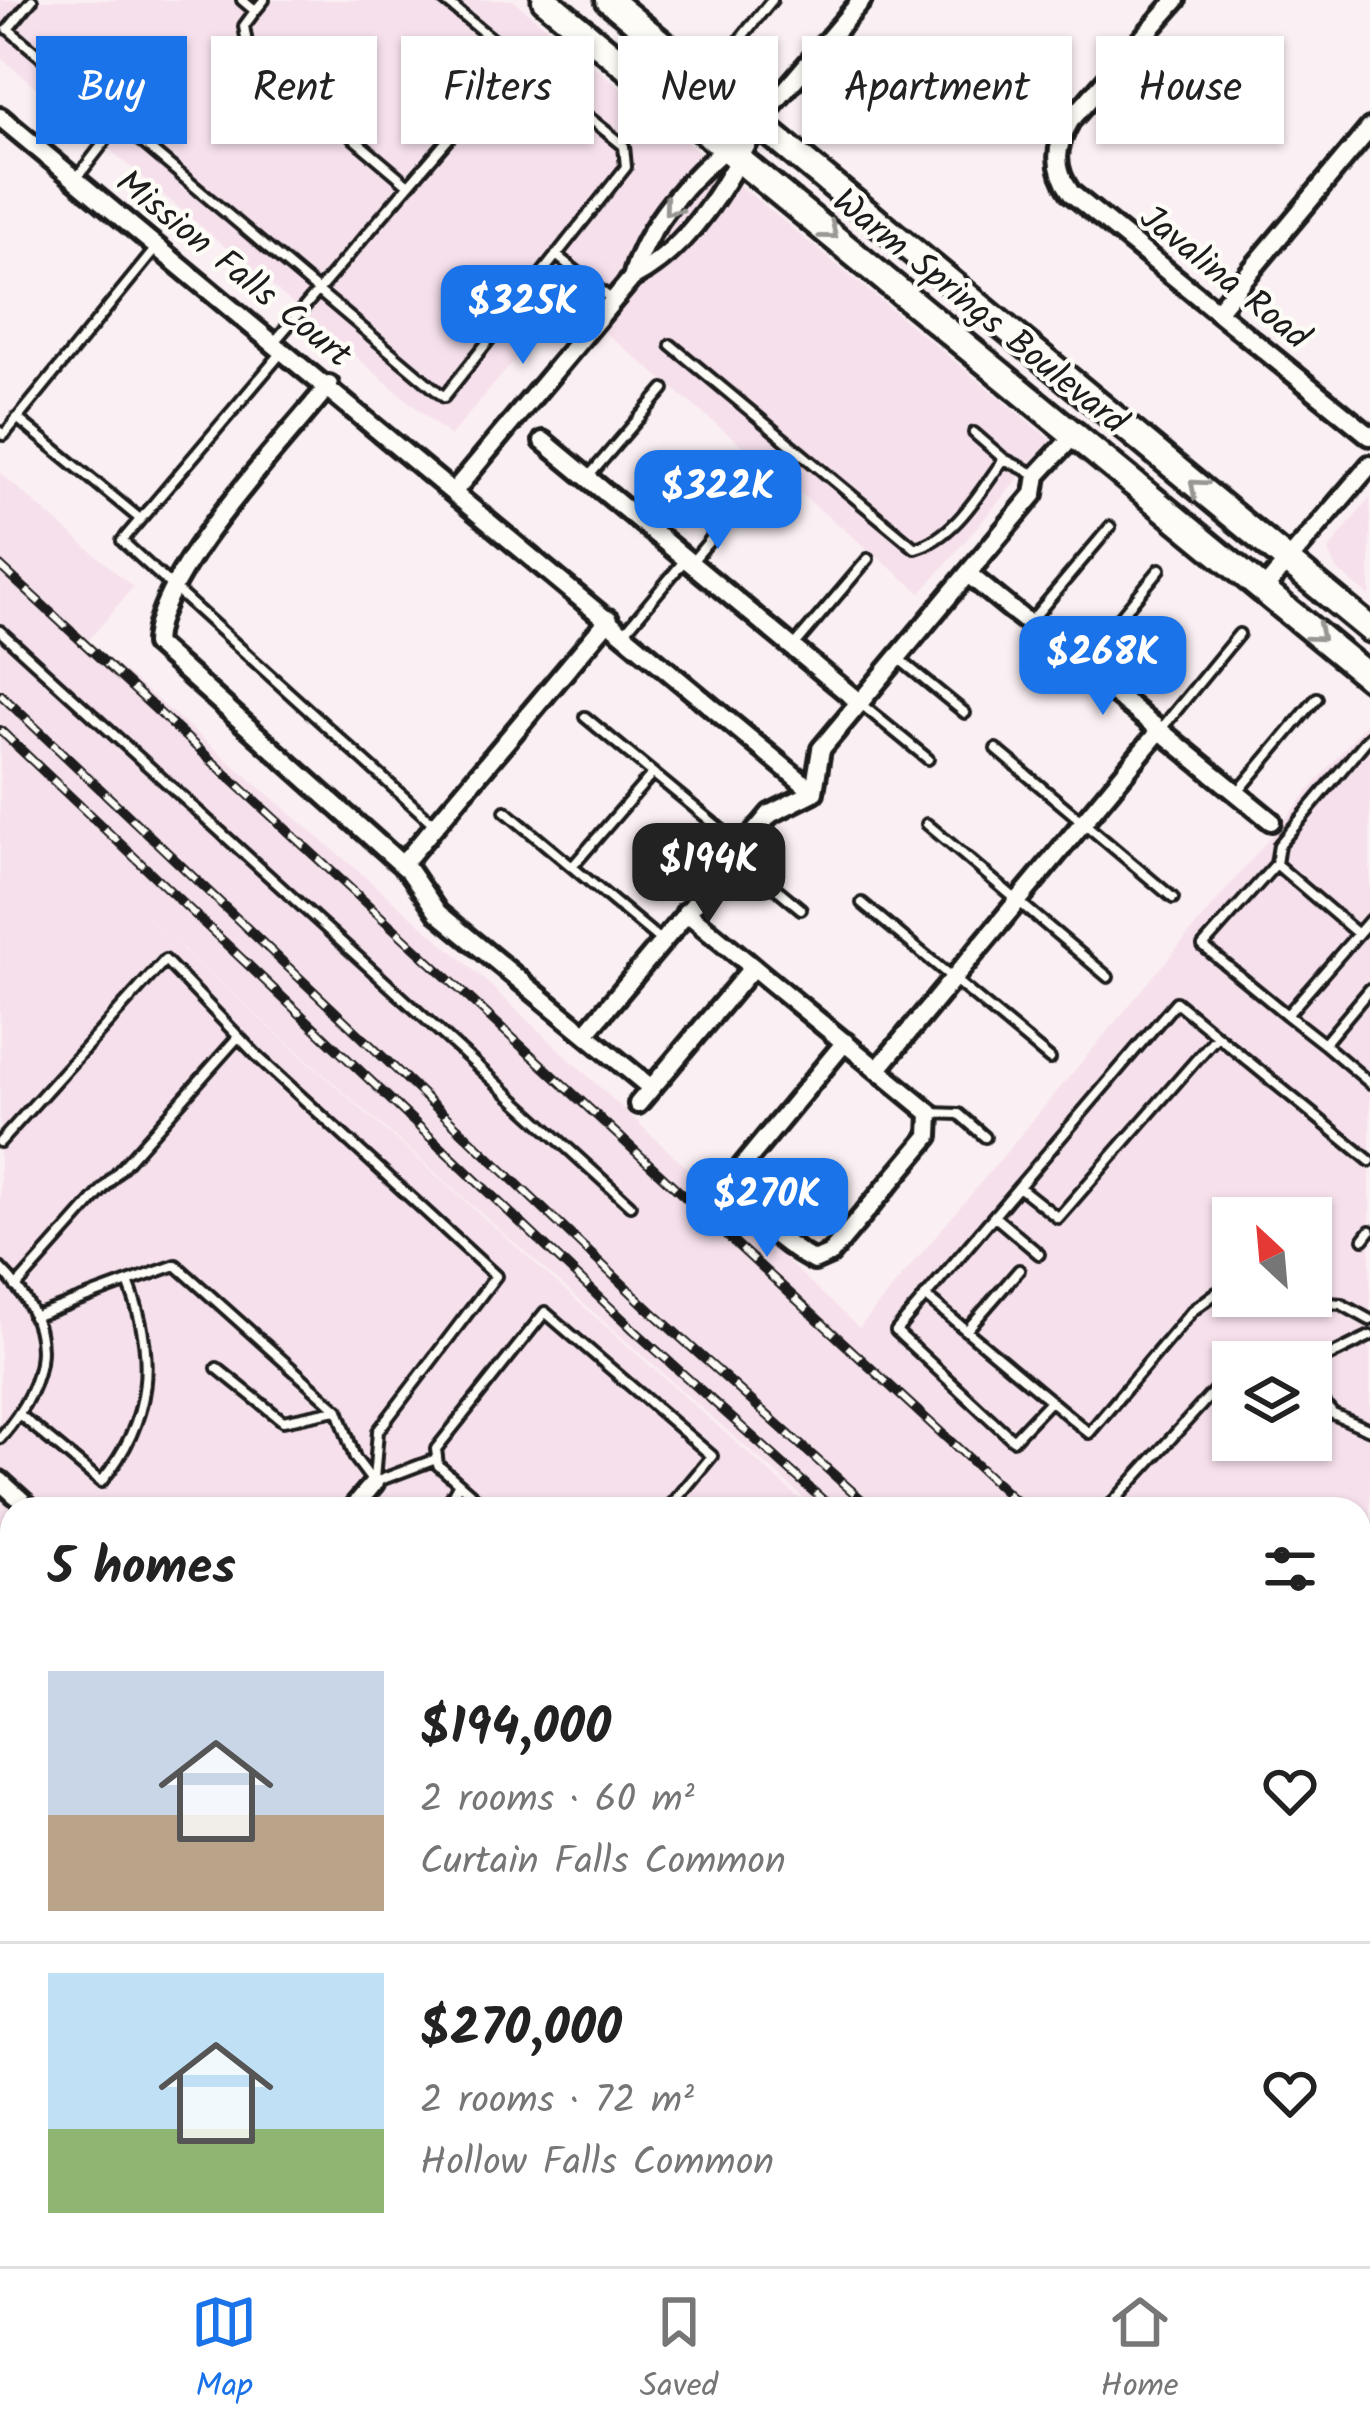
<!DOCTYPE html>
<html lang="en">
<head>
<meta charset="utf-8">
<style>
	:root { --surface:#fff; --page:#f2f2f2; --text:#222; --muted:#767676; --line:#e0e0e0; --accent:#1a73e8 }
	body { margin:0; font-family:Kalam,sans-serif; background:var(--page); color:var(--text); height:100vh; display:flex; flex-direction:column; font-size:45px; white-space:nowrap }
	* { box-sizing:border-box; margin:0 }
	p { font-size:39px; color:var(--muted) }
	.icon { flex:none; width:66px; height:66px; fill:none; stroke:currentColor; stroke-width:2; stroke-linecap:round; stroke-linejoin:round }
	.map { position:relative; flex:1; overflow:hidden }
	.panel { position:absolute; left:0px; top:1497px; width:1371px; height:771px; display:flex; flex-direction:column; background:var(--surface); border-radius:36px 36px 0 0; box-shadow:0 3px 9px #0004 }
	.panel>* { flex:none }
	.banner { position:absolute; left:36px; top:36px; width:1299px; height:108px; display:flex; gap:24px }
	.needle { width:78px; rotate:334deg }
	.buttons { position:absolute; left:1212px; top:1197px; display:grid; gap:24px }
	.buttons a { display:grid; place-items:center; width:120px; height:120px; border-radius:0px; background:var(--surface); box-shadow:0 3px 9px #0004; font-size:60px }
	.price { position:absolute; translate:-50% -102px; padding:0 27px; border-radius:24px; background:var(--accent); color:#fff; font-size:39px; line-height:78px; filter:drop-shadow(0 3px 6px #0008) }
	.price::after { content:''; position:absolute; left:50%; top:72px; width:36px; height:27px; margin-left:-18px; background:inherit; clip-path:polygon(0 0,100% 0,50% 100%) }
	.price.active { background:#222; color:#fff }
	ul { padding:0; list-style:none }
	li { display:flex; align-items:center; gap:36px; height:300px; padding:0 48px }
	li+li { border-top:3px solid var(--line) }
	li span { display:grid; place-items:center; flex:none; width:336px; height:240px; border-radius:0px; color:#555 }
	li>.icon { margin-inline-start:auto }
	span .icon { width:144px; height:144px; fill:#fffc; stroke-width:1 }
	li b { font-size:51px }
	h2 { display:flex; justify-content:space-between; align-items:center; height:144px; padding:0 48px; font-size:51px }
	.chip { padding:0 42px; border-radius:0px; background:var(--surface); box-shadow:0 3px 9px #0004; font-size:42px; line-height:108px }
	.chip.active { background:var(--accent); color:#fff }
	.tabs { display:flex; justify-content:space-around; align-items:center; height:168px; border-top:3px solid var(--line); background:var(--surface); font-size:33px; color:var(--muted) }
	.tabs a { display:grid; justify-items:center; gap:6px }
	.tabs .active { color:var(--accent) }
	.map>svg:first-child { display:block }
</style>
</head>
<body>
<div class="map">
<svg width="1370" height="2266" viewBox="0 0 1370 2266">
	<rect width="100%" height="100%" fill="#faeff2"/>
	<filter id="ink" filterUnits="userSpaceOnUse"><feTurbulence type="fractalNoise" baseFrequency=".00833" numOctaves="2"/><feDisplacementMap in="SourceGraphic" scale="24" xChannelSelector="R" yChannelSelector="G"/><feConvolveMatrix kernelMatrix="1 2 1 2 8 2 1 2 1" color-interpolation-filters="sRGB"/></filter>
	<g filter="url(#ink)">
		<!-- built -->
		<path fill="#f6e0ec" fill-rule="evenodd" d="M 0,0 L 513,0 L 1051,440 L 921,593 L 566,300 L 450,436 L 0,57 Z
			M 0,473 L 133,587 L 88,641 L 466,963 L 859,1328 L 1370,718 L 1370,1801 L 1359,1810 L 1359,1509 L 816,1509 L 104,880 L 811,1509 L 12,1509 L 12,2256 L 1359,2256 L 1359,1990 L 1370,1999 L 1370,2266 L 0,2266 ZM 1233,1218 L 1311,1218 L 1311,1296 L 1233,1296 ZM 1233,1362 L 1311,1362 L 1311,1440 L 1233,1440 Z
			M 1370,497 L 1370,596 L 1337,570 L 1328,551 Z"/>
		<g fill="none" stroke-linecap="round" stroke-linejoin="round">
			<!-- stream -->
			<path stroke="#5f8198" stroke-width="6" d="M 987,2266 L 996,2256"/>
			<defs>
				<path id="lane" d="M 32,0 L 8,29 L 444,397 L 626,167 L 624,146 L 444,0
					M 242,0 L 255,11 L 264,0
					M 255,11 L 244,26 L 248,49 L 406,183
					M 741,38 L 772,0
					M 76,179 L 119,123
					M 556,255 L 611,299
					M 275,341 L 517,59
					M 671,345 L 915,548 C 955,538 981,490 1004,459
					M 283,351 L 122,541 L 437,827
					M 17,418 L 140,519
					M 0,432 L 4,435 L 157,247
					M 974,433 L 1004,459 L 1036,475
					M 589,476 L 664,389
					M 690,564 L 766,473
					M 1030,622 L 1110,527
					M 0,631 L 630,1205
					M 625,632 L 684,561
					M 794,646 L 868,559
					M 899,659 L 965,713
					M 1081,664 L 1160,569
					M 861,704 L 928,759
					M 585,717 L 741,846
					M 1161,729 L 1239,634
					M 1370,736 L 1279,845 L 1276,864 L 1203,946 L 1287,1015 L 1370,920
					M 996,749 L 1173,898
					M 1238,792 L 1317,698
					M 505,811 L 660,940
					M 927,824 L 1108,977
					M 736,855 L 801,909
					M 1276,864 L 1358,934
					M 572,867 L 653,773
					M 862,903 L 1050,1059
					M 1370,989 L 1324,1044 L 1370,1083
					M 1287,1015 L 1324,1044
					M 931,1113 L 959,1114 L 985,1137
					M 0,1142 L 165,960 L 259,1058 L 496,1276 L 378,1431 L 374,1480
					M 1019,1187 L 1058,1218 L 1217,1036
					M 994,1216 L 1039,1254
					M 1364,1239 L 1370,1231
					M 0,1268 C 59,1327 50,1380 0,1438
					M 128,1282 L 176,1265 L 338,1410 L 355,1458 L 373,1482
					M 16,1287 L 238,1037
					M 925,1296 L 1089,1433 L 1192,1311 L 1216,1293 L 1233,1294
					M 1255,1296 L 1341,1304 L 1370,1320
					M 966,1331 L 1019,1270
					M 1311,1365 L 1370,1336
					M 217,1368 L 283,1421 L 336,1410
					M 1311,1389 L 1333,1414 L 1370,1430
					M 1050,1401 L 1013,1440 L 896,1331 L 1176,1002 L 1370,1161
					M 20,1415 L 101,1482 C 152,1421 157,1355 128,1282 L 33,1317
					M 375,1482 L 436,1459
					M 445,1509 L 458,1485
					M 488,1509 L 438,1465 L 436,1449 L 545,1312 L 712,1456 L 668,1509
					M 1107,1509 L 1233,1370
					M 0,1622 L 12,1609
					M 0,1654 L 12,1665
					M 0,1733 L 12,1743
					M 1359,1738 L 1370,1726
					M 0,1829 L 12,1815
					M 0,2037 L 12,2022
					M 882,2256 L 883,2266
					M 1034,2256 L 1046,2266
					M 39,2266 L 48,2256
					M 122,2266 L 131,2256"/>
				<path id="street" d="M 1176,0 L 1070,121 C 1055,147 1053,167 1071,193 L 1370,436
					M 0,117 L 814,792
					M 754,127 L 862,0
					M 632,278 C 645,226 691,175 734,142
					M 1217,311 L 1370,128
					M 329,385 C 283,443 156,574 155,644 L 409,871 L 438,913 L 651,1088
					M 543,441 L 860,703
					M 455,490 L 632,278 C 691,248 728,181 758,124
					M 968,574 L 1271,821
					M 1263,590 L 1370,465
					M 814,792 L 821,749 L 1034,494 L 1037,475 L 1077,432
					M 402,865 L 609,619
					M 686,912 L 930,1113 L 929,1136 L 830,1254 L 814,1261 C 786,1246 737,1209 735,1175 L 845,1042
					M 586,1033 L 770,814 L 814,792
					M 878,1069 L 1160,730
					M 638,1104 L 753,967
					M 0,1481 L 31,1509
					M 352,1509 L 374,1483
					M 0,1932 L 12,1918"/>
				<path id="primary" d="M 545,0 L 1370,678
					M 609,0 L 1370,629"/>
			</defs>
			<!-- lane casing -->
			<use href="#lane" stroke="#1c1c1c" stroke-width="16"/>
			<!-- street casing -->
			<use href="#street" stroke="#1c1c1c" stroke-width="26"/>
			<!-- primary casing -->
			<use href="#primary" stroke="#1c1c1c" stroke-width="33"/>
			<!-- lane -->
			<use href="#lane" stroke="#fdfcf7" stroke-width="8"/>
			<!-- street -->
			<use href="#street" stroke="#fdfcf7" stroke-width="16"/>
			<!-- primary -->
			<use href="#primary" stroke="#fdfcf7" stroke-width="24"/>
			<defs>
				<path id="rail" d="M 0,566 L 1024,1509
					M 0,694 L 651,1311 L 872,1509
					M 0,730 L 635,1331 L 833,1509
					M 1359,1818 L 1370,1829
					M 1359,1942 L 1370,1952
					M 1359,1978 L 1370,1988"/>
			</defs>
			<!-- rail casing -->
			<use href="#rail" stroke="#1c1c1c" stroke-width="10"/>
			<!-- rail -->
			<use href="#rail" stroke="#fdfcf7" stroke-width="6" stroke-dasharray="18" stroke-linecap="butt"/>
		</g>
		<!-- one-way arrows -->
		<defs><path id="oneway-chevron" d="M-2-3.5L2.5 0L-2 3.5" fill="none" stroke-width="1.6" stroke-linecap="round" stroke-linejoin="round" transform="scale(3)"/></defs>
		<g stroke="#989794">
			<use href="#oneway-chevron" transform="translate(671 208) rotate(130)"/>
			<use href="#oneway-chevron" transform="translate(830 232) rotate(39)"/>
			<use href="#oneway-chevron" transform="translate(1197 487) rotate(-140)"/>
			<use href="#oneway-chevron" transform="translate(1317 634) rotate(40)"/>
		</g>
	</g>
	<g text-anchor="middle" stroke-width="9" stroke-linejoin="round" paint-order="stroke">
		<!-- street labels -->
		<g font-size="36" fill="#1c1c1c" stroke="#fdfcf7">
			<text transform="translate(235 267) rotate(39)" y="13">Mission Falls Court</text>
			<text transform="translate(1226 276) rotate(39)" y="13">Javalina Road</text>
			<text transform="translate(981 310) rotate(39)" y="13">Warm Springs Boulevard</text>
		</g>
	</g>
</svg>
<div class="buttons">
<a><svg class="needle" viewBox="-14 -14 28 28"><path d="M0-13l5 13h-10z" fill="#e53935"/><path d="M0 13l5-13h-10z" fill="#767676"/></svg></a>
<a><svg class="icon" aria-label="layers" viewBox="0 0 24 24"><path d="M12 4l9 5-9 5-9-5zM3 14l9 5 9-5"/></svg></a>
</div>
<b class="price" style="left:523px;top:367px">$325K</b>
<b class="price" style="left:718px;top:552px">$322K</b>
<b class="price" style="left:1103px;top:718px">$268K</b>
<b class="price active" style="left:709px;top:925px">$194K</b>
<b class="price" style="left:767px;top:1260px">$270K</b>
<div class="banner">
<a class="chip active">Buy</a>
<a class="chip">Rent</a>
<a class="chip">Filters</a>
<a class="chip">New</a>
<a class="chip">Apartment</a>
<a class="chip">House</a>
</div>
<section class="panel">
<h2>5 homes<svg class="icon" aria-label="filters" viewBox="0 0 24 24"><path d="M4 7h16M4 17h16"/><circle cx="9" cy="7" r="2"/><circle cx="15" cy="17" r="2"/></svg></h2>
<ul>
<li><span style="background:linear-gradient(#c9d6e8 60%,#b9a48a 0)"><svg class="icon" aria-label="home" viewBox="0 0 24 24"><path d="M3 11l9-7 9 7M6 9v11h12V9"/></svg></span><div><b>$194,000</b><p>2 rooms · 60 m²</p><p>Curtain Falls Common</p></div><svg class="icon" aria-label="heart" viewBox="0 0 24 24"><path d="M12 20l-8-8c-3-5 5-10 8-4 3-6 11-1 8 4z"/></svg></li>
<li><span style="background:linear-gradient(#bfe0f5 65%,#8fb573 0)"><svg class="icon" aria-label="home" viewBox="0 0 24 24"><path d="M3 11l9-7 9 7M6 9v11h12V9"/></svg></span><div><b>$270,000</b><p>2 rooms · 72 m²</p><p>Hollow Falls Common</p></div><svg class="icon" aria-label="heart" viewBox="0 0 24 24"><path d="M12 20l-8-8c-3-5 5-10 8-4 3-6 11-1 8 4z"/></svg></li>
</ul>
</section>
</div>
<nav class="tabs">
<a class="active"><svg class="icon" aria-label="map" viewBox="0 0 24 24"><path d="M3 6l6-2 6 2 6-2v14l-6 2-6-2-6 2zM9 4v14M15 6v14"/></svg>Map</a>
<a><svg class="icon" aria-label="saved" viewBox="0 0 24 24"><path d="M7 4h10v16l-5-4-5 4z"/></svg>Saved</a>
<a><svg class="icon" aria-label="home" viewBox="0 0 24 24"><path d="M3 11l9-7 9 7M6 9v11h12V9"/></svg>Home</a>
</nav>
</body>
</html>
